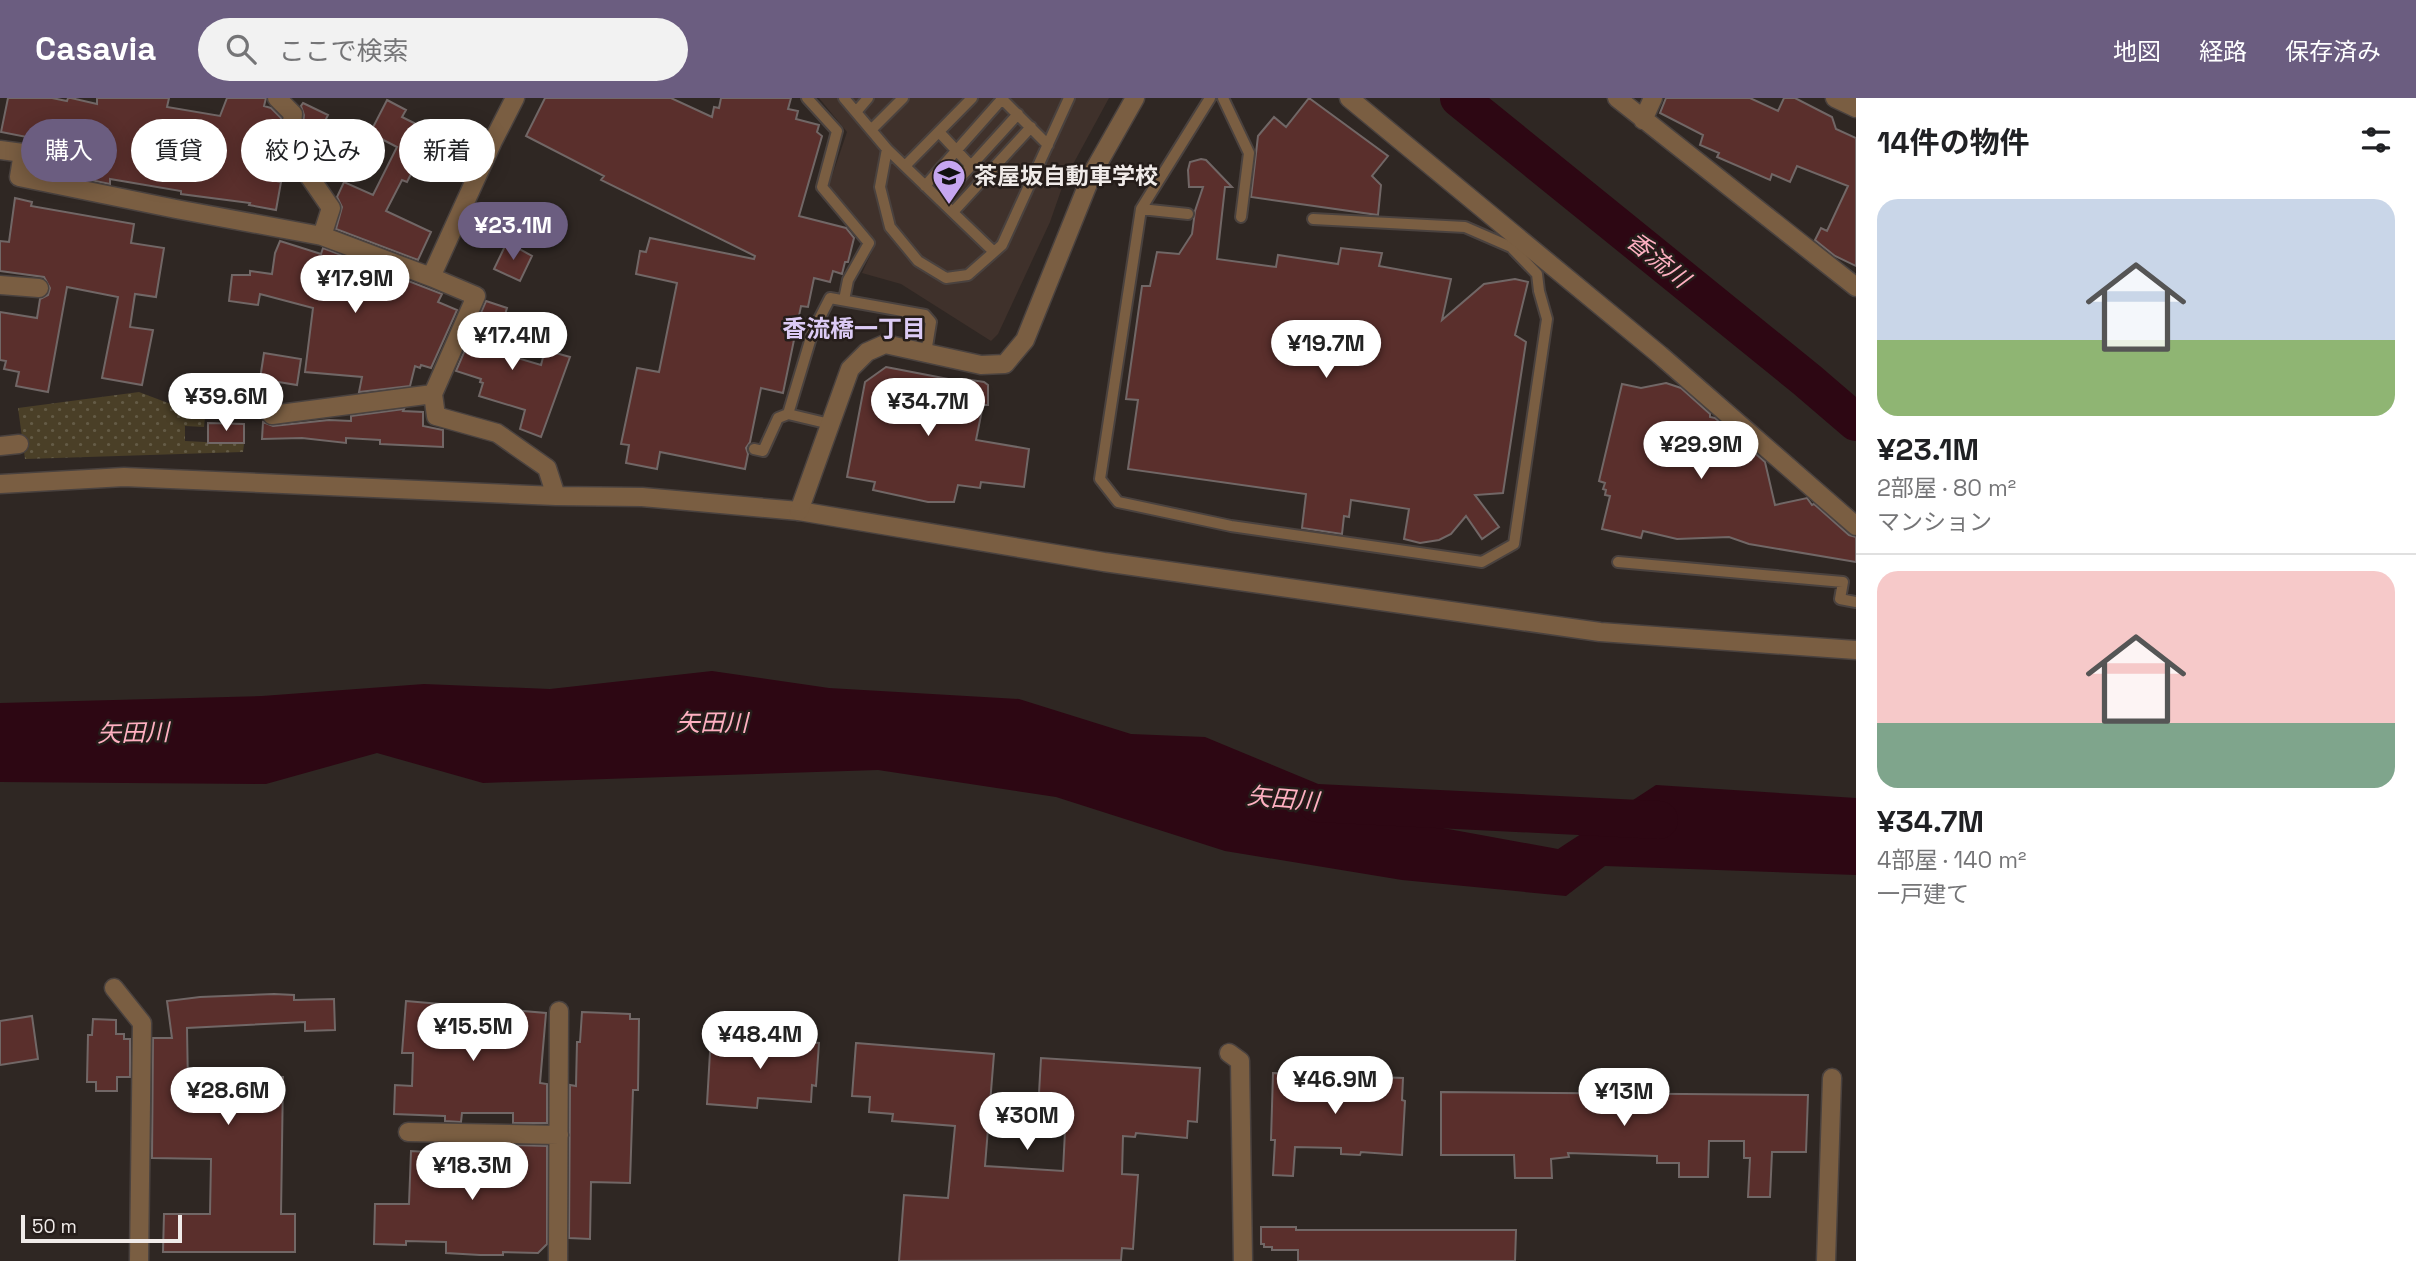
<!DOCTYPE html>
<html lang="ja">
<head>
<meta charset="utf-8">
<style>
	:root { --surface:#fff; --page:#f2f2f2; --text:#202124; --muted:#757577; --line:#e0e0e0; --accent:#6b5d80 }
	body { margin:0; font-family:"Space Grotesk","Noto Sans JP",sans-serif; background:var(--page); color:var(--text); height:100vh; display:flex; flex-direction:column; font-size:26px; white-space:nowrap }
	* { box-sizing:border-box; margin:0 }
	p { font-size:23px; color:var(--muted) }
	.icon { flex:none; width:38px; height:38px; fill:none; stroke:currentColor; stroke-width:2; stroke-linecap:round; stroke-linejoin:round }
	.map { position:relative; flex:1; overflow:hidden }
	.side { display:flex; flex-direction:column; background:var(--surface); width:560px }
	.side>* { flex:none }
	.banner { position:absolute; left:21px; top:21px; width:665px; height:63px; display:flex; gap:14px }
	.scale { position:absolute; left:21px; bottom:18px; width:161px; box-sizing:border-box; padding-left:7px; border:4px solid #f0ebe9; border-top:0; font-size:19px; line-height:24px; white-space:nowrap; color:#f0ebe9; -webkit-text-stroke:5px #251d1a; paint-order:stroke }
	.price { position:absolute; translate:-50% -60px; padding:0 16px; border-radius:24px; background:#fff; color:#222; font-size:23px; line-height:46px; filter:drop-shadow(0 2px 4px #0008) }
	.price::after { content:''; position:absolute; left:50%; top:42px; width:21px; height:16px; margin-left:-10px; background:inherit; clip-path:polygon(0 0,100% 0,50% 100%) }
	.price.selected { background:var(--accent); color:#fff }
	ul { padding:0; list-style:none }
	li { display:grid; align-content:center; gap:14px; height:371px; padding:0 21px }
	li+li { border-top:2px solid var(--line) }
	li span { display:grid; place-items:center; height:217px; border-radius:21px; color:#555 }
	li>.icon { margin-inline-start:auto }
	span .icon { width:126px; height:126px; fill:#fffc; stroke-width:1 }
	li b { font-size:30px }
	h2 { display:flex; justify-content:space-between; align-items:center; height:84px; padding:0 21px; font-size:30px }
	.chip { padding:0 24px; border-radius:32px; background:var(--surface); box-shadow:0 4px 18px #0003; font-size:24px; line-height:63px }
	.chip.selected { background:var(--accent); color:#fff }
	header { display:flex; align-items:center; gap:42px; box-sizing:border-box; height:98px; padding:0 35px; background:var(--accent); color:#fff }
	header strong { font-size:33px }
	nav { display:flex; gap:38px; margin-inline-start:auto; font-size:24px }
	.search { width:490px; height:63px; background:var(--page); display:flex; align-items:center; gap:18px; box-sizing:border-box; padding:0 24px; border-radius:38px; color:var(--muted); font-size:26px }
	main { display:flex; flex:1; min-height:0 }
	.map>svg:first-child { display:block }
</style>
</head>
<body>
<header>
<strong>Casavia</strong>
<div class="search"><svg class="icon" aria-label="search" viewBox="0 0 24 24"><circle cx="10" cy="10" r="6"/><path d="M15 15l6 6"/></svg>ここで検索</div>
<nav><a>地図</a><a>経路</a><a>保存済み</a></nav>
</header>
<main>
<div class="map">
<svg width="1856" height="1163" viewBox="0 0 1856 1163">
	<defs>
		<pattern id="park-dots" width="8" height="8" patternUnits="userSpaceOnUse" patternTransform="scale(1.75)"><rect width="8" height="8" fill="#4a3f27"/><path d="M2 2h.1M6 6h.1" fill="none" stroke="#645b46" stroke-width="1.8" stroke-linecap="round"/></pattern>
	</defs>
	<rect width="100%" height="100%" fill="#2f2723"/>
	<!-- built -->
	<path fill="#3f312b" d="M 819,0 L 1109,0 L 1065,81 L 1050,124 L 998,236 L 991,243 L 901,186 L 862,175 L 876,145 L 827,93 L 847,34 Z"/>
	<!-- park -->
	<path fill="url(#park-dots)" d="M 139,294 L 205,319 L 204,329 L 185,328 L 185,343 L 244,346 L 243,354 L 25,361 L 18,310 Z"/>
	<!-- water -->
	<path fill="#2d0713" d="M 712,573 L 829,590 L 1019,601 L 1131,636 L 1205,639 L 1410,724 L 1558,751 L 1656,687 L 1856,700 L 1856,777 L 1605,768 L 1566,798 L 1402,782 L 1225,753 L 1056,699 L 878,672 L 483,685 L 377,655 L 266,686 L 0,684 L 0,605 L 262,598 L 424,586 L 550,591 Z"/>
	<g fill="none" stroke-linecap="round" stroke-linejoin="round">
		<!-- river -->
		<path stroke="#2d0713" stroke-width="38" d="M 1459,0 L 1807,282 L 1856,324
			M 1317,705 L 1659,722"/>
	</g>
	<!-- building -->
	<path fill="#5a2f2c" stroke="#716766" stroke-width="2" d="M 8,0 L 52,0 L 67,3 L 68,0 L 71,0 L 97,6 L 97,0 L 169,0 L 167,9 L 220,18 L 227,0 L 266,0 L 264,8 L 271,10 L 281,20 L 278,48 L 281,57 L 276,83 L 281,84 L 276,112 L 249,107 L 250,105 L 181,96 L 181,93 L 110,81 L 110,86 L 32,70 L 34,56 L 31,47 L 32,40 L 1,34 Z
		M 545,0 L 671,0 L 712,19 L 714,9 L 719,10 L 721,0 L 791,0 L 788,11 L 798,13 L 796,21 L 819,27 L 817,34 L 822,38 L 799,118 L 846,130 L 854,140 L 848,164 L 845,164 L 842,176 L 833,173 L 830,184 L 814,180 L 808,209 L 801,208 L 783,295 L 761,290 L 750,344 L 746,350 L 748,356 L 745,371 L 660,354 L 657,371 L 626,365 L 629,347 L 621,346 L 637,270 L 659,274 L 677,185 L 636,176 L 640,153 L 646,154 L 650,140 L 754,161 L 755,158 L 601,82 L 604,78 L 526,38 Z
		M 1309,0 L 1388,58 L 1372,78 L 1381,87 L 1378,117 L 1251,99 L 1258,38 L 1274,19 L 1286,29 Z
		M 1666,0 L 1750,0 L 1778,13 L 1784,0 L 1795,0 L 1832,19 L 1836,31 L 1856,40 L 1856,168 L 1835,158 L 1815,142 L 1821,130 L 1827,133 L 1848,88 L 1797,68 L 1790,84 L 1772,76 L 1770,82 L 1717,59 L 1719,55 L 1700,47 L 1703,37 L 1660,15 Z
		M 387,2 L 406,12 L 402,19 L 432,34 L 407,84 L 402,82 L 386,113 L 431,134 L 418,162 L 336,131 L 342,109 L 337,99 L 344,84 L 373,97 L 397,49 L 370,35 Z
		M 303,5 L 328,17 L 323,27 L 363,45 L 346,79 L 329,71 L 332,64 L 303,50 L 301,46 L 304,17 L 301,8 Z
		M 440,29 L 467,42 L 458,59 L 432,45 Z
		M 1201,61 L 1206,62 L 1232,89 L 1225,89 L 1217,161 L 1276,169 L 1278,157 L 1338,166 L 1341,150 L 1382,155 L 1379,168 L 1451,181 L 1442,222 L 1484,186 L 1515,181 L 1528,184 L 1515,237 L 1526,244 L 1503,395 L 1475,397 L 1499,429 L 1482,441 L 1466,418 L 1451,436 L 1439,442 L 1420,445 L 1404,441 L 1409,411 L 1351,402 L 1349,419 L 1344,418 L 1342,436 L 1302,430 L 1306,396 L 1128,371 L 1138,302 L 1126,301 L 1142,188 L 1150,188 L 1157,154 L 1179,156 L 1192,136 L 1195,113 L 1203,89 L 1189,89 L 1188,72 L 1190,64 Z
		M 15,100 L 32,104 L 31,108 L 134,126 L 131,145 L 164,150 L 156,199 L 135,196 L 130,229 L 153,232 L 142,287 L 102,280 L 118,199 L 67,189 L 48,294 L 16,288 L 19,274 L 4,271 L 6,263 L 0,262 L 0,214 L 37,220 L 40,201 L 48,197 L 50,190 L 44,179 L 0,173 L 0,143 L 9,144 Z
		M 280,143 L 321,156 L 323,150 L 442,196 L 438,204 L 457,212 L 431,270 L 421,267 L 420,270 L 415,268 L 410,288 L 359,294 L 362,279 L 305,274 L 313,210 L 260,196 L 258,207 L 229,203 L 232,177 L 250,177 L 250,173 L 272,176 L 275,155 Z
		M 507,144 L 532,158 L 520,183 L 494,171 Z
		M 486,203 L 507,210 L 494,253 L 541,267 L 545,252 L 570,259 L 541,339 L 520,331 L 525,312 L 479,298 L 483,285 L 480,284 L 481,281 L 456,273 Z
		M 264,255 L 301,261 L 297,287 L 260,281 Z
		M 886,269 L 964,284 L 965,281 L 984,284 L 988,287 L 988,307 L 983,307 L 976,342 L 1029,351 L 1024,389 L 981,384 L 980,390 L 958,387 L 954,404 L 928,404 L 873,392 L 875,384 L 847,379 L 865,284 Z
		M 1666,285 L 1681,290 L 1710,316 L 1710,319 L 1715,320 L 1765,364 L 1775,407 L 1807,400 L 1812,407 L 1814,406 L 1849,437 L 1856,439 L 1856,464 L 1749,446 L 1729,439 L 1677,441 L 1643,433 L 1641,440 L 1602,431 L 1610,398 L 1605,397 L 1606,392 L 1603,391 L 1605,385 L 1599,383 L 1622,286 L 1641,290 Z
		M 404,311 L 403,313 L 423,314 L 423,328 L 443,332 L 443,349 L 380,346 L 380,342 L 346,340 L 346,345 L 302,340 L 262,341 L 263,324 L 273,328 L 329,322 L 351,323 L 351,318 Z
		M 208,325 L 244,326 L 244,345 L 208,345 Z
		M 274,896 L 294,897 L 294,902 L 334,901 L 335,932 L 305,933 L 305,924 L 187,930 L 188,989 L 223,990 L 224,977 L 283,979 L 281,1116 L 295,1116 L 295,1154 L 163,1154 L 164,1116 L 210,1116 L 211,1061 L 152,1060 L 153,940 L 172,940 L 167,903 L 200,899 Z
		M 406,903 L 546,915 L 540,985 L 547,986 L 547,1025 L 513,1025 L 513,1015 L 462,1015 L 461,1024 L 445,1023 L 445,1018 L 394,1016 L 395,987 L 412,988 L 413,955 L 402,955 Z
		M 582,914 L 630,916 L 630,921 L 639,921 L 638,992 L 633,992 L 630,1085 L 591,1084 L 590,1141 L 569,1140 L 570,987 L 576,988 L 577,944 L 580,944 Z
		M 32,918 L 38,961 L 0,967 L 0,923 Z
		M 93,921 L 116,922 L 116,936 L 124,936 L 124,941 L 130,941 L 130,979 L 117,979 L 117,993 L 96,993 L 96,984 L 87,984 L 88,937 L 92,937 Z
		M 711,937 L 819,945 L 816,988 L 812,987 L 811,1004 L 758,1000 L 757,1010 L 707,1006 Z
		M 856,945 L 994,956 L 985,1068 L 1063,1073 L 1065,1033 L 1033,1030 L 1034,1012 L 1038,1013 L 1041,960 L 1200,970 L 1197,1024 L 1188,1023 L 1187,1040 L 1136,1035 L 1135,1039 L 1123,1038 L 1122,1076 L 1138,1077 L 1133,1151 L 1122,1150 L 1121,1162 L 899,1163 L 904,1097 L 948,1100 L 955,1028 L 892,1023 L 893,1016 L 869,1014 L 870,999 L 852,998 Z
		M 1273,975 L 1403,980 L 1402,1002 L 1405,1003 L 1402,1057 L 1361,1054 L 1360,1057 L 1341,1056 L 1341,1050 L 1295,1049 L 1293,1078 L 1273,1077 L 1275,1042 L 1271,1042 Z
		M 1441,994 L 1808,997 L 1806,1054 L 1772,1054 L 1770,1099 L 1748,1099 L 1750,1060 L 1744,1060 L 1744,1043 L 1709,1043 L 1708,1079 L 1679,1079 L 1679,1065 L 1657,1065 L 1657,1058 L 1568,1055 L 1569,1059 L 1551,1061 L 1552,1080 L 1515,1080 L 1514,1057 L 1441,1057 Z
		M 444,1046 L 460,1046 L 459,1054 L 511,1056 L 512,1047 L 547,1048 L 547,1146 L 538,1155 L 503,1154 L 503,1157 L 480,1157 L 446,1155 L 446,1144 L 406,1143 L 406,1147 L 374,1146 L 375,1106 L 409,1106 L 411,1053 L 444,1055 Z
		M 1261,1129 L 1296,1129 L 1296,1132 L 1516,1132 L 1515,1163 L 1298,1163 L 1298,1152 L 1272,1152 L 1272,1149 L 1264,1149 L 1264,1146 L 1261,1146 Z"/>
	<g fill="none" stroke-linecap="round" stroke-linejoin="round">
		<defs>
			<path id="service" d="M 807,0 L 837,33 L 822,89 L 869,145 L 848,182 L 844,202
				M 844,0 L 887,51 L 880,89 L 890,129 L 918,163 L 946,180 L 968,177 L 1002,147 L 1069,0
				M 1001,0 L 1048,47
				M 1210,0 L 1141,111 L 1100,381 L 1118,404 L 1231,428 L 1482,464 L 1514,446 L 1547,221 L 1539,193 L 1537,176 L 1511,149 L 1465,129 L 1313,121
				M 1223,0 L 1249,55 L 1241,119
				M 856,14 L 868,0
				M 871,32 L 903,0
				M 939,34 L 971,68
				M 887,51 L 994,154
				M 905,68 L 972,0
				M 925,88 L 1002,1
				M 940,102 L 1018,16
				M 1141,111 L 1188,116
				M 953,114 L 1031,29
				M 788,316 L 813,233 L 830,200 L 925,217 L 931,224 L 926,255
				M 754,351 L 763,353 L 778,320 L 788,316 L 830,326
				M 1618,464 L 1843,484 L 1840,501 L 1856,504"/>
			<path id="minor" d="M 277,0 L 293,16 L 289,49 L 331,110 L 322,138
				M 515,0 L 493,43 L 431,179 L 476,198 L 433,296 L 436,318 L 497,335 L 547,370 L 556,398
				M 1349,0 L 1660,257 L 1856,428
				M 1617,0 L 1856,189
				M 1835,0 L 1856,10
				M 1643,22 L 1653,0
				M 0,52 L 23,55 L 19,79 L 176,111 L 322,138 L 431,179
				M 0,187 L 39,190
				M 272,317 L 433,296
				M 0,348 L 19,346
				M 0,386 L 124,379 L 556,398 L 642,399 L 799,413 L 1104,464 L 1600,534 L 1856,552
				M 114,890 L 142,925 L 139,1163
				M 1229,955 L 1240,963 L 1243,1163
				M 408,1034 L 559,1037
				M 558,1163 L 559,913
				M 1826,1163 L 1832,980"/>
			<path id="tertiary" d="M 799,413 L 850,271 L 867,254 L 885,246 L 981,267 L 1005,266 L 1025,242 L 1092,76 L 1135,0"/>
		</defs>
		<!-- service casing -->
		<use href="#service" stroke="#4a423f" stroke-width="14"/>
		<!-- minor casing -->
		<use href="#minor" stroke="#4a423f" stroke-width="21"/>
		<!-- tertiary casing -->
		<use href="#tertiary" stroke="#4a423f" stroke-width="21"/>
		<!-- service -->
		<use href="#service" stroke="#7a5e42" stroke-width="10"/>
		<!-- minor -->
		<use href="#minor" stroke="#7a5e42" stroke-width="18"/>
		<!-- tertiary -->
		<use href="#tertiary" stroke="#7a5e42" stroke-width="18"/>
	</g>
	<!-- icons -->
	<defs>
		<symbol id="university-pin" viewBox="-11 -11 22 30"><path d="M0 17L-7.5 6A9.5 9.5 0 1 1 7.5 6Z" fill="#c6a6f0" stroke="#251d1a"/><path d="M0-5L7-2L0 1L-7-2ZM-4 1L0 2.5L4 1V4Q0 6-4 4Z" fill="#111"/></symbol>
	</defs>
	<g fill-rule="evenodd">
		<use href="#university-pin" x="930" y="59" width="38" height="52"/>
	</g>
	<g text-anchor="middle" stroke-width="5" stroke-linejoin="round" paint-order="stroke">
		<!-- poi labels -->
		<g font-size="23" font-weight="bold" fill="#f0ebe9" stroke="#251d1a" text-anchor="start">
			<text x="974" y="86">茶屋坂自動車学校</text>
		</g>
		<!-- water labels -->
		<g font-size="24" font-style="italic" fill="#feb0c1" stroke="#251d1a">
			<text transform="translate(1658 162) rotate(39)" y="8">香流川</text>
			<text x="712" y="633">矢田川</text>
			<text transform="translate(133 635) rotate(-1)" y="8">矢田川</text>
			<text transform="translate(1283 701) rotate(5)" y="8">矢田川</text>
		</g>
		<!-- neighbourhood labels -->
		<g font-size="24" font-weight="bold" fill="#dccbf5" stroke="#251d1a">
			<text x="854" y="239">香流橋一丁目</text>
		</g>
	</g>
</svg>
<div class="scale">50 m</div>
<b class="price selected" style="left:513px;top:164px">¥23.1M</b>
<b class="price" style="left:355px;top:217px">¥17.9M</b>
<b class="price" style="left:512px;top:274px">¥17.4M</b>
<b class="price" style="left:1326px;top:282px">¥19.7M</b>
<b class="price" style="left:226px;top:335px">¥39.6M</b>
<b class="price" style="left:928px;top:340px">¥34.7M</b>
<b class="price" style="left:1701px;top:383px">¥29.9M</b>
<b class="price" style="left:473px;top:965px">¥15.5M</b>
<b class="price" style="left:760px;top:973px">¥48.4M</b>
<b class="price" style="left:1335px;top:1018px">¥46.9M</b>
<b class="price" style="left:228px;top:1029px">¥28.6M</b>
<b class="price" style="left:1624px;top:1030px">¥13M</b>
<b class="price" style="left:1027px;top:1054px">¥30M</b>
<b class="price" style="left:472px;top:1104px">¥18.3M</b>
<div class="banner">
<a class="chip selected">購入</a>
<a class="chip">賃貸</a>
<a class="chip">絞り込み</a>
<a class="chip">新着</a>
</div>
</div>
<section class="side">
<h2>14件の物件<svg class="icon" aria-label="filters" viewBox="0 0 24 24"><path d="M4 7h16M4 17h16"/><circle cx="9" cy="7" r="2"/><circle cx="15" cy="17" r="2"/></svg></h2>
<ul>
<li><span style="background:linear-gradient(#c9d6e8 65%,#8fb573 0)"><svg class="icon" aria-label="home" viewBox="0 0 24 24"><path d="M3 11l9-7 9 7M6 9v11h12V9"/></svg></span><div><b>¥23.1M</b><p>2部屋 · 80 m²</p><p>マンション</p></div></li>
<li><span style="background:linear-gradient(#f6c9c9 70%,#7fa58c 0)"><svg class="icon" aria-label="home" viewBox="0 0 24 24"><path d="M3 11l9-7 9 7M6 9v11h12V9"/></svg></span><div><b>¥34.7M</b><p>4部屋 · 140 m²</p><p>一戸建て</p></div></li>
</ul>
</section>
</main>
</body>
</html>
